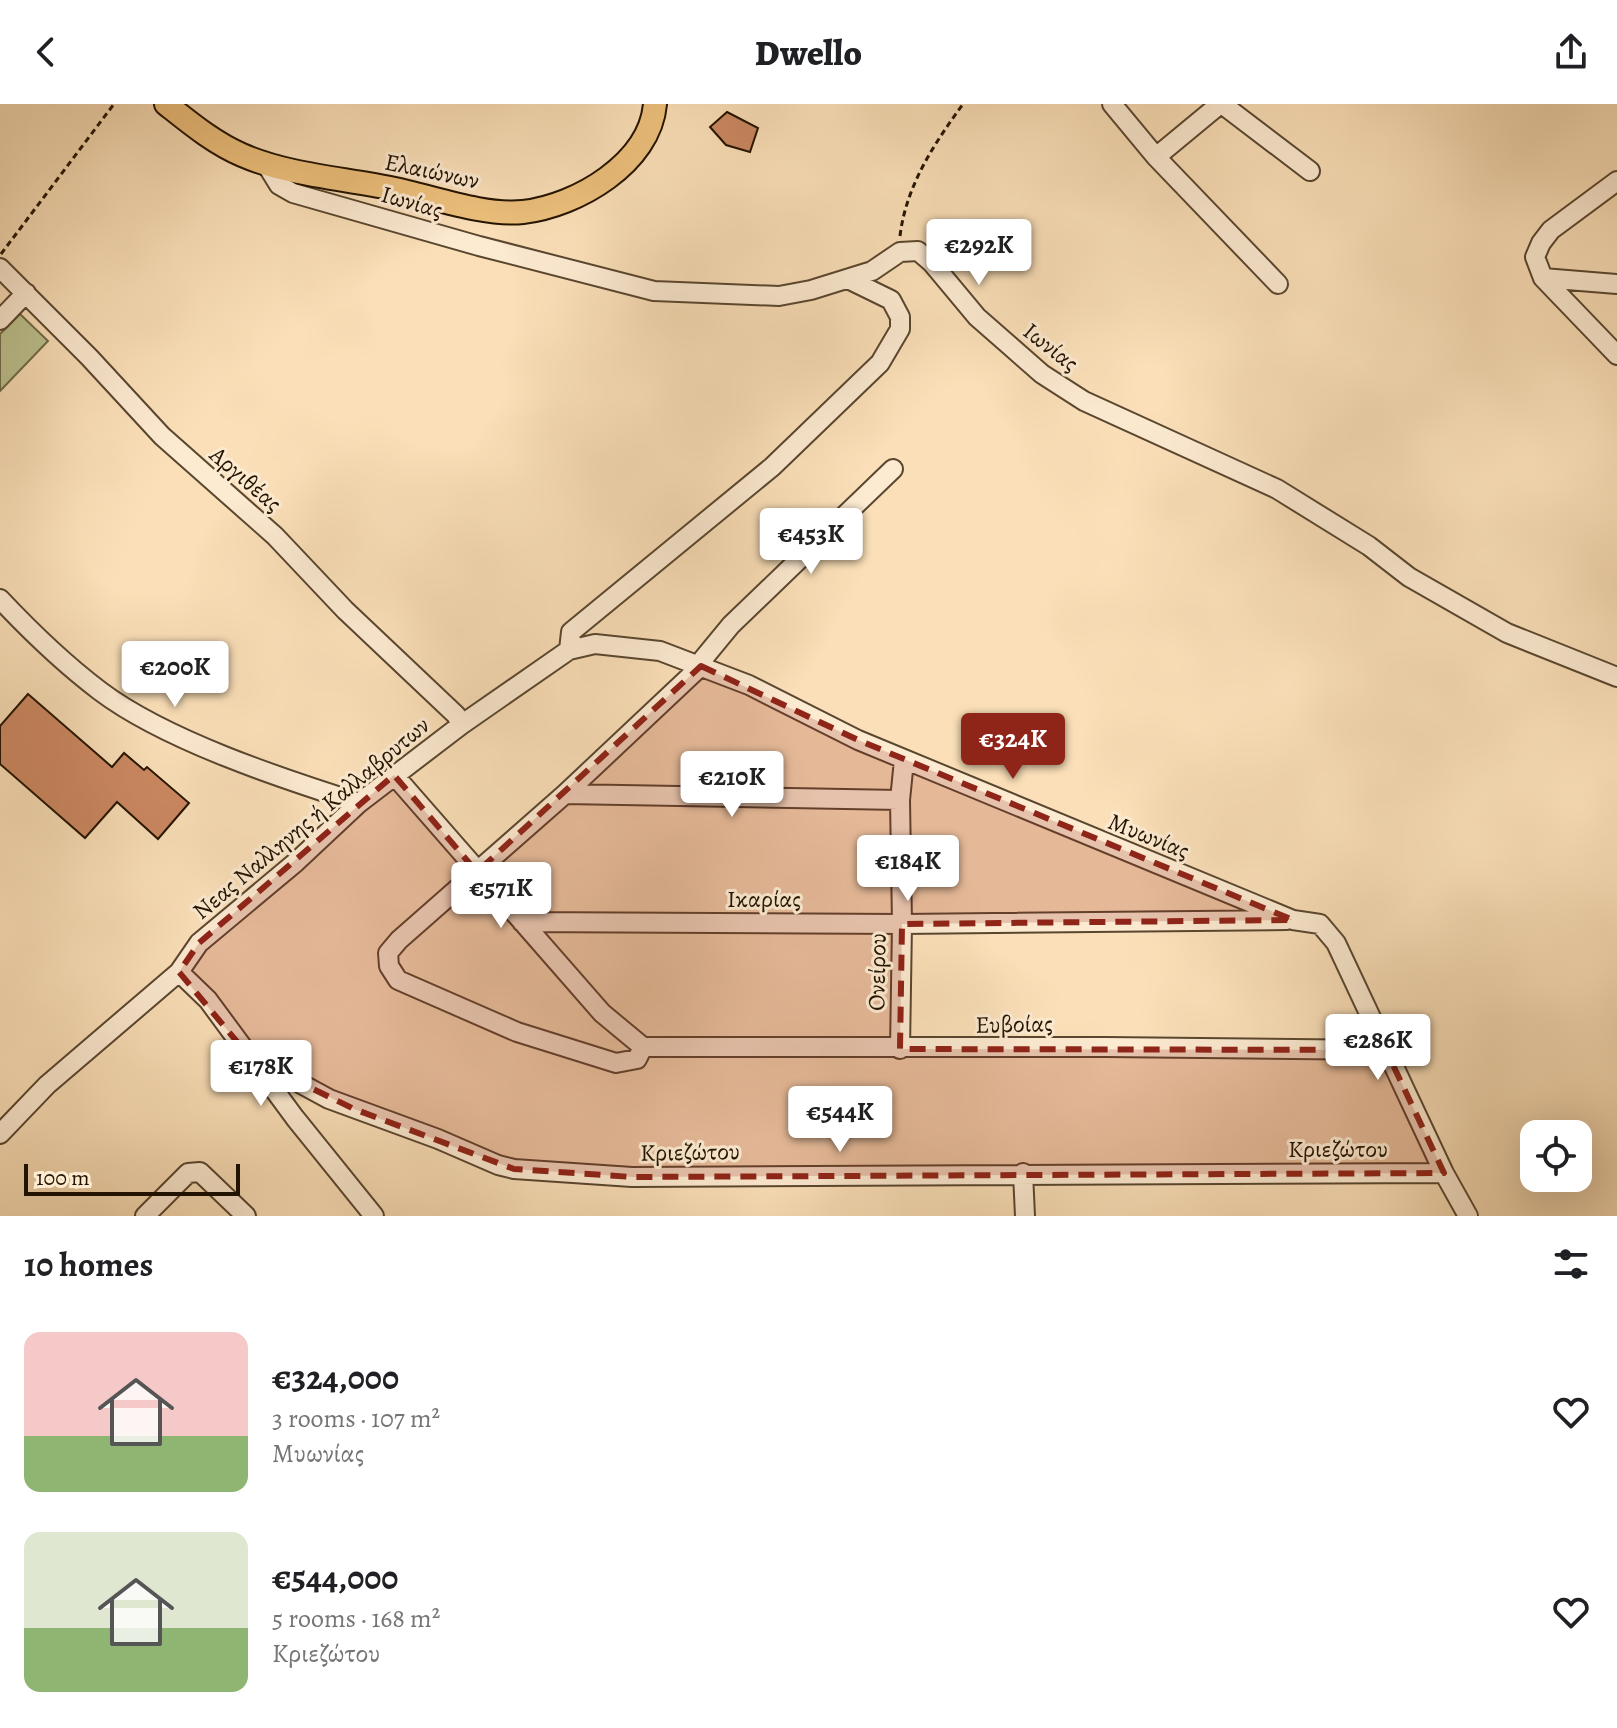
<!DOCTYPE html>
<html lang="en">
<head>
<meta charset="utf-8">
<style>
	:root { --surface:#fff; --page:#f6f6f6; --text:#202124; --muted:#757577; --accent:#8f2418 }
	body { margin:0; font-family:Alegreya,serif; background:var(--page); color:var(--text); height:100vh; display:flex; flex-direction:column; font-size:30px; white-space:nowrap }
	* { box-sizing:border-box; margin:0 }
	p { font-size:26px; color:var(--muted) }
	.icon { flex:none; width:44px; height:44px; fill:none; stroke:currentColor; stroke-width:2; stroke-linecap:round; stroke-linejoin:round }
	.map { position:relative; height:1112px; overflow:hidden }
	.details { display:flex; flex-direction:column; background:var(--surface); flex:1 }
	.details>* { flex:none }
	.buttons { position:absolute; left:1520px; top:1016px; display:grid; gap:16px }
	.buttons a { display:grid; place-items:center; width:72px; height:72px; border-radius:16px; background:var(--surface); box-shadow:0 8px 32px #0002; font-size:40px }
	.scale { position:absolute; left:24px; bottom:20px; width:216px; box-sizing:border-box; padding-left:8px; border:4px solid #231301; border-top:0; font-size:22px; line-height:28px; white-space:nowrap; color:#231301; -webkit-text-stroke:6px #fcead1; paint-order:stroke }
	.price { position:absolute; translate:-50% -68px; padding:0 18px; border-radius:8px; background:#fff; color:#222; font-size:26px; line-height:52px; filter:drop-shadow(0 2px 4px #0008) }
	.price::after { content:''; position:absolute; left:50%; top:48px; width:24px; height:18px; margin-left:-12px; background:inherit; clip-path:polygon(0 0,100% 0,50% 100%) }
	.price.on { background:var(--accent); color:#fff }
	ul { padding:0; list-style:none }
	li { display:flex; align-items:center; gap:24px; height:200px; padding:0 24px }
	li span { display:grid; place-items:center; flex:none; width:224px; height:160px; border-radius:16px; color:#555 }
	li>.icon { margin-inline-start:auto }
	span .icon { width:96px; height:96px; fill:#fffc; stroke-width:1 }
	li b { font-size:34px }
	h2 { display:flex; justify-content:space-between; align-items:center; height:96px; padding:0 24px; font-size:34px }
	header { display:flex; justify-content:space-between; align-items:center; height:104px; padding:0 24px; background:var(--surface); font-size:36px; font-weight:800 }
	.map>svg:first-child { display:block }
</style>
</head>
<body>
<header><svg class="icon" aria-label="back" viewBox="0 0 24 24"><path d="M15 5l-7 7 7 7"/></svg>Dwello<svg class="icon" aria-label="share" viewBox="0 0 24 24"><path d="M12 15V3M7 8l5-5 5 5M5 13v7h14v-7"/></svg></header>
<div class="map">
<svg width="1617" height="1112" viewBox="0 0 1617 1112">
	<rect width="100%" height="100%" fill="#fadfb8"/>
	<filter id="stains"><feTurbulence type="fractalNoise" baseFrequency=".0025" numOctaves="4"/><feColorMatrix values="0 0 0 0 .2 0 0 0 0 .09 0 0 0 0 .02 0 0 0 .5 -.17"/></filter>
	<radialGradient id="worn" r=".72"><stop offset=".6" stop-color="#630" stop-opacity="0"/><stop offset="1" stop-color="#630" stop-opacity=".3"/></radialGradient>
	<!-- green -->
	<path fill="#bcc290" stroke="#706a48" stroke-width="2" d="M 20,210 L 48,237 L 0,287 L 0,230 Z"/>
	<!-- building -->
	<path fill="#cc8862" stroke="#231301" stroke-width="2" d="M 727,8 L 758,24 L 750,48 L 726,41 L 710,23 Z
		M 28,590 L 112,663 L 124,649 L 144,666 L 147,663 L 189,699 L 158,735 L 117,698 L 85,734 L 0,660 L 0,622 Z"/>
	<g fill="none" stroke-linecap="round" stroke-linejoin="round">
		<defs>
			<path id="minor" d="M 1112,0 L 1156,53 L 1278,180
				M 1222,0 L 1310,67
				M 1156,53 L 1220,0
				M 266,60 L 279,81 L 293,89 L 479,142 L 654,187 L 779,192 L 811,186 L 872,167 L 900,148 L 918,147 L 932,159 L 977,213 L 1009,241 L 1042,270 L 1084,297 L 1277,385 L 1369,442 L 1409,473 L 1507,529 L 1617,573
				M 1617,77 L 1551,126 L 1541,139 L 1535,153 L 1543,174 L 1617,251
				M 0,164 L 89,253 L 162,332 L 275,432 L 345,506 L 456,611 L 461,621
				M 1543,174 L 1617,180
				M 0,216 L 26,189
				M 0,495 C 31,528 63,559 100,587 C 165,636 280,674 359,699
				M 569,546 L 571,528 L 772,363 L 880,259 L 900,225 L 900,213 L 891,196 L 848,175
				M 394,671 L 602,909 L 643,943
				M 565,690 L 900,696
				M 522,818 L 902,820 L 1287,816
				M 179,868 L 208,896 L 295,1014 L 374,1112
				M 643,943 L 637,955 L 616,959 L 517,928 L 398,876 L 389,862 L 388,849 L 399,836 L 565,690 L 701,562 L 703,555 L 731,521 L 893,365
				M 643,943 L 1106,943 L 1386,946
				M 900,945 L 902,820 L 900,696 L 904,656
				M 248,951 L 329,995 L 438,1035 L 498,1061 L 514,1065 L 632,1073 L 1444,1069
				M 0,1030 L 47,981 L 179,868 L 199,839 L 296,758 L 359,699 L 461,621 L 569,546 L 595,540 L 660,547 L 749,581 L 858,636 L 1293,816 L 1320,820 L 1336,839 L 1444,1069 L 1468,1112
				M 1023,1069 L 1025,1112
				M 145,1112 L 188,1069 L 200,1068 L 246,1112"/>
			<path id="major" d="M 166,0 C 190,19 214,39 242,51 C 288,71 341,74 390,84 C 431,92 482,112 523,108 C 577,102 650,59 655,0"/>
		</defs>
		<!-- minor casing -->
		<use href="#minor" stroke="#59462f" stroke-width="22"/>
		<!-- major casing -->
		<use href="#major" stroke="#231301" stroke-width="26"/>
		<!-- path -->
		<path stroke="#231301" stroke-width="3" stroke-dasharray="6 4" stroke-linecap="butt" d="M 900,132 C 906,82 934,40 963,0
			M 1,150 L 114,0"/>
		<!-- minor -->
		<use href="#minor" stroke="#fcead1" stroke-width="18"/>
		<!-- major -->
		<use href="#major" stroke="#edc07c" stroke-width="22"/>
	</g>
	<!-- marked area -->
	<path fill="#8f2418" fill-opacity="0.2" stroke="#8f2418" stroke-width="6" stroke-dasharray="16 10" stroke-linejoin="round" d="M 701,562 L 858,636 L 1293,816 L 902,820 L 900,945 L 1386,946 L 1444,1069 L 632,1073 L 514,1065 L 354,1005 L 266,962 L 248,951 L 179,868 L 199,839 L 394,671 L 477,768 Z"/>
	<g text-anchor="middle" stroke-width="6" stroke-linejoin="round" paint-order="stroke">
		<!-- street labels -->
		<g font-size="24" fill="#231301" stroke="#fcead1">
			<text transform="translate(432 67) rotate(12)" y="8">Ελαιώνων</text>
			<text transform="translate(412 98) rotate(16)" y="8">Ιωνίας</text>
			<text transform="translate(1051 243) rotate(38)" y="8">Ιωνίας</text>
			<text transform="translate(246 375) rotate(41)" y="8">Αργιθέας</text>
			<text transform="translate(311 714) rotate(-40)" y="8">Νεας Nαλληνης ή Καλλαβρυτων</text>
			<text transform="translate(1149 732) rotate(22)" y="8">Μυωνίας</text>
			<text x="764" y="803">Ικαρίας</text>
			<text transform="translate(877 868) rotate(-89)" y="8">Ονείρου</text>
			<text transform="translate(1014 920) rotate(-1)" y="8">Ευβοίας</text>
			<text x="1338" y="1053">Κριεζώτου</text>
			<text transform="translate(690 1048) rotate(-1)" y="8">Κριεζώτου</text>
		</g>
	</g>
	<rect width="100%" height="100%" filter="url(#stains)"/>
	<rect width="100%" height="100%" fill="url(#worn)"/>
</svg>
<div class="buttons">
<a><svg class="icon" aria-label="locate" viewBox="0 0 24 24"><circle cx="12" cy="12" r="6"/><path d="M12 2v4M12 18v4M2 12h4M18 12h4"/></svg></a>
</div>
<div class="scale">100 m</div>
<b class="price" style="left:979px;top:183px">€292K</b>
<b class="price" style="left:811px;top:472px">€453K</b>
<b class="price" style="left:175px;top:605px">€200K</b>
<b class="price on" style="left:1013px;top:677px">€324K</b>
<b class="price" style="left:732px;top:715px">€210K</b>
<b class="price" style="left:908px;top:799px">€184K</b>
<b class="price" style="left:501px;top:826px">€571K</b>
<b class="price" style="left:1378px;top:978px">€286K</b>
<b class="price" style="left:261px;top:1004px">€178K</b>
<b class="price" style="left:840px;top:1050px">€544K</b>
</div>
<section class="details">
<h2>10 homes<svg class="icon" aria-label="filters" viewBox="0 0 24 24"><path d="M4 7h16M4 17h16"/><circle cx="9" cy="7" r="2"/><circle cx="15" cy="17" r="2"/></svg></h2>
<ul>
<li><span style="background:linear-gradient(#f6c9c9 65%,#8fb573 0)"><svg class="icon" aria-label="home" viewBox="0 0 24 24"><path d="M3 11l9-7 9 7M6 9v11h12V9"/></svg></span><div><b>€324,000</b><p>3 rooms · 107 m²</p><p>Μυωνίας</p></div><svg class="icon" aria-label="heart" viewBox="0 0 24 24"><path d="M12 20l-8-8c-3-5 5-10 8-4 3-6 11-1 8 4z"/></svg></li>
<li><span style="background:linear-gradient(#dfe7d0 60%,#8fb573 0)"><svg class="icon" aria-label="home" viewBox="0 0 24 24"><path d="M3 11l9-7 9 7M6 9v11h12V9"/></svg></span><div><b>€544,000</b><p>5 rooms · 168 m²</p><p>Κριεζώτου</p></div><svg class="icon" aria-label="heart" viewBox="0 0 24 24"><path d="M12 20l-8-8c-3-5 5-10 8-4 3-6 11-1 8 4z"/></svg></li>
</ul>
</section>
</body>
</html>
